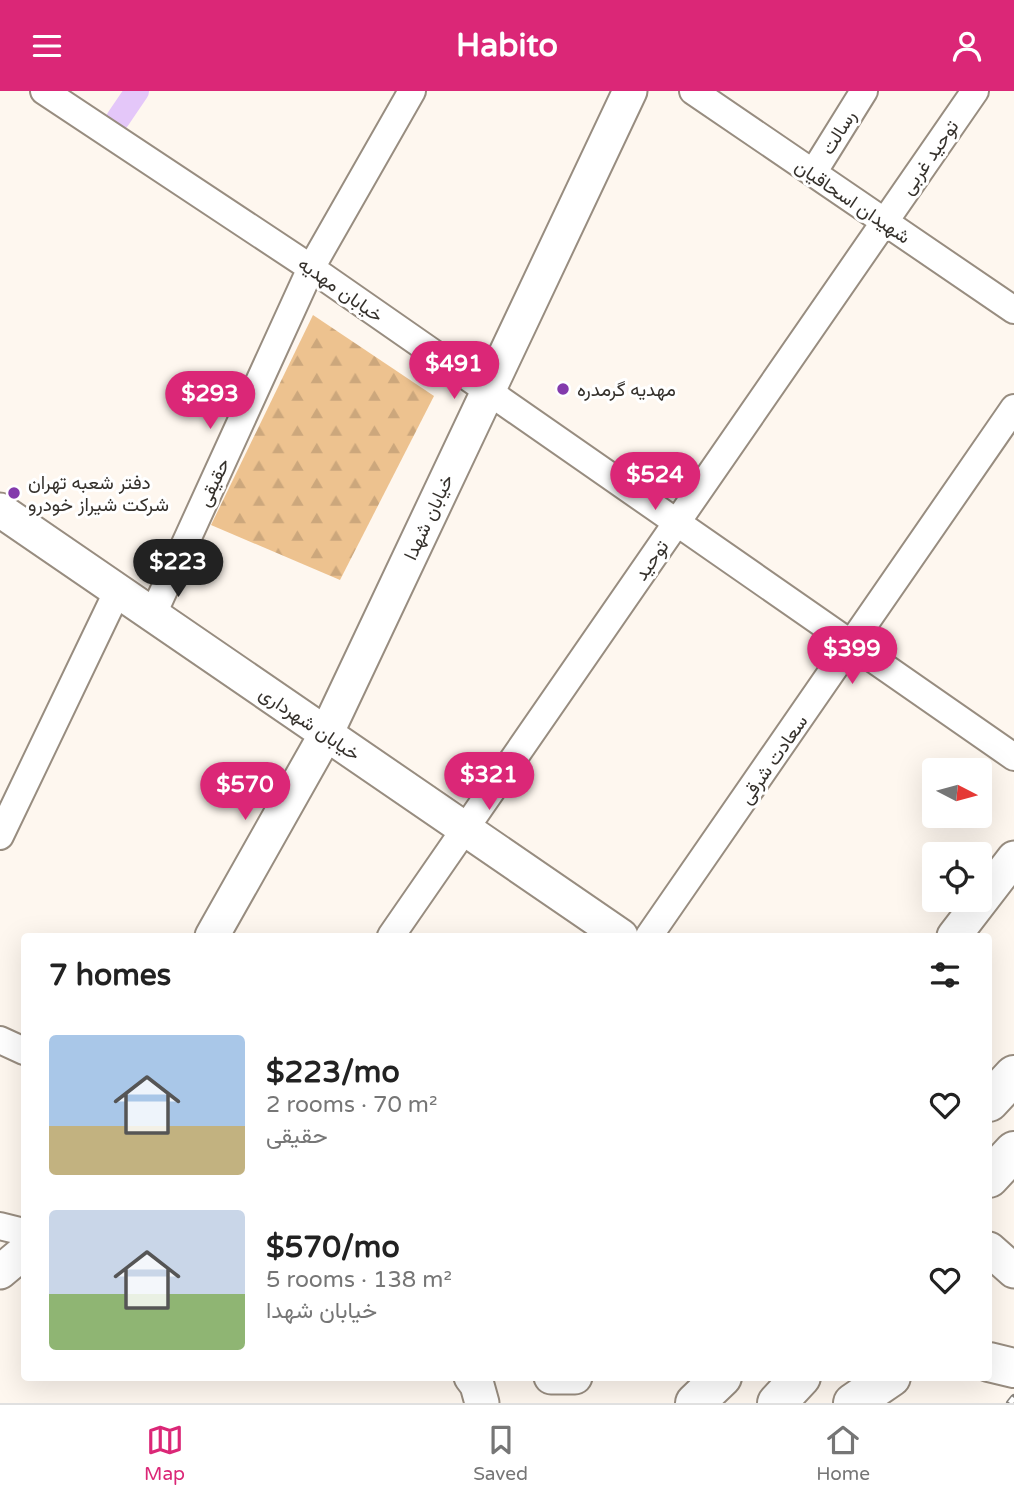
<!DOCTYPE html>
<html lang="en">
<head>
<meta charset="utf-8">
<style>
	:root { --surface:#fff; --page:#f2f2f2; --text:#222; --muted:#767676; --line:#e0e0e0; --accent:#db2777 }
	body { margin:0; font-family:"Varela Round",Vazirmatn,sans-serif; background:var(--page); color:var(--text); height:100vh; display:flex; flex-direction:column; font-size:26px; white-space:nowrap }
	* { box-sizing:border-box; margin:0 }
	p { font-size:23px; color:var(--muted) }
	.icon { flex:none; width:38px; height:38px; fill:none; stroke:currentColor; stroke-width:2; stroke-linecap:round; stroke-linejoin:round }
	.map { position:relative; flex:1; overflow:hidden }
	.details { position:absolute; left:21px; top:842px; width:971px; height:448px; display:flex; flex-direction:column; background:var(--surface); border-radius:7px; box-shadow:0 7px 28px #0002 }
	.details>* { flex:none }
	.needle { width:46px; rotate:96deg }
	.fabs { position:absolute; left:922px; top:667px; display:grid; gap:14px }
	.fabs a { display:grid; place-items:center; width:70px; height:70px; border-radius:7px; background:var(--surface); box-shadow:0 7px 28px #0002; font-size:35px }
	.price { position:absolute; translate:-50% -60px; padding:0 16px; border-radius:24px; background:var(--accent); color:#fff; font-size:23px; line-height:46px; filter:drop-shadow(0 2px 4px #0008) }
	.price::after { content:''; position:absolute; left:50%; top:42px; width:21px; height:16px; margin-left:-10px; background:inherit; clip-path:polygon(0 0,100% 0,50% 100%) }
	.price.active { background:#222; color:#fff }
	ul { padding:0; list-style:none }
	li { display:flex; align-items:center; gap:21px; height:175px; padding:0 28px }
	li span { display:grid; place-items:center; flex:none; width:196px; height:140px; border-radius:7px; color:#555 }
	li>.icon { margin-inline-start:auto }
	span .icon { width:84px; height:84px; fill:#fffc; stroke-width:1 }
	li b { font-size:30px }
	h2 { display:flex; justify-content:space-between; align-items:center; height:84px; padding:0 28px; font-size:30px }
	header { display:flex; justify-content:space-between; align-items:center; height:91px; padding:0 28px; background:var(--accent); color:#fff; font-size:32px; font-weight:700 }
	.dock { display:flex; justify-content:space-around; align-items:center; height:98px; border-top:2px solid var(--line); background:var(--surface); font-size:19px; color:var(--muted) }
	.dock a { display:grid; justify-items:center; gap:4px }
	.dock .active { color:var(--accent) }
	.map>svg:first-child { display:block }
</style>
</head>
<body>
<header><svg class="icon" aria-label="menu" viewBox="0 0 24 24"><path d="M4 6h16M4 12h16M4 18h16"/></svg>Habito<svg class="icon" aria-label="person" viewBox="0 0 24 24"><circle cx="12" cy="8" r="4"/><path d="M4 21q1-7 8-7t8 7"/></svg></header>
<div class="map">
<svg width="1014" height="1312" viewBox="0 0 1014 1312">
	<defs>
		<pattern id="forest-firs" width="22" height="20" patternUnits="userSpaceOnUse" patternTransform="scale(1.75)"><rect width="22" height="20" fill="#edc28f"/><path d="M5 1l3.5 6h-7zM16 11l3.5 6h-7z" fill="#cca77c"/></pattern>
	</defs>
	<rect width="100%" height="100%" fill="#fef7ef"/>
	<!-- forest -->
	<path fill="url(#forest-firs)" d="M 313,224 L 434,305 L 340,489 L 211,434 Z"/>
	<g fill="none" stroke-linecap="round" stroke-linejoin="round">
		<!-- canal -->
		<path stroke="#e4c7f9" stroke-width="24" d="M 118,28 L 137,0"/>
		<defs>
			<path id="minor" d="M 44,0 L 311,177 L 1014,666
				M 693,0 L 1014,219
				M 813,82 L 864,0
				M 153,523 L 311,177 L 412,0
				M 0,745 L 118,499
				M 391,845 L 975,0
				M 649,845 L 1014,317
				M 0,949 L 24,960
				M 0,1135 L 24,1141"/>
			<path id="tertiary" d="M 0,419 L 621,845
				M 212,845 L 326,643 L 630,0
				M 954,845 L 1014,767
				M 989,1158 L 1014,1180
				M 0,1181 L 24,1161
				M 471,1286 L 477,1294 L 482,1312
				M 551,1286 L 575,1286"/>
			<path id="motorway" d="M 989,1011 L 1014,984
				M 989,1087 L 1014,1060
				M 989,1271 L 1014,1277
				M 695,1312 L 722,1286
				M 777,1312 L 801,1286
				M 853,1312 L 891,1286"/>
		</defs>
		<!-- minor casing -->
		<use href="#minor" stroke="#988d80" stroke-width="30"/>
		<!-- tertiary casing -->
		<use href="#tertiary" stroke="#988d80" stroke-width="37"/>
		<!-- motorway casing -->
		<use href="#motorway" stroke="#988d80" stroke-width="42"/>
		<!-- minor -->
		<use href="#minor" stroke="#fff" stroke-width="26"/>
		<!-- tertiary -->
		<use href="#tertiary" stroke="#fff" stroke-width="33"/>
		<!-- motorway -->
		<use href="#motorway" stroke="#fff" stroke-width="38"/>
		<defs>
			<path id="rail" d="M 1010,1312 L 1014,1307"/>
		</defs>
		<!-- rail casing -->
		<use href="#rail" stroke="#85807a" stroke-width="8"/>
		<!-- rail -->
		<use href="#rail" stroke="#fff" stroke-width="5" stroke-dasharray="16" stroke-linecap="butt"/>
	</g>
	<!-- markers -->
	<g fill="#833aac" stroke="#fff" stroke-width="2.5">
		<circle cx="563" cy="298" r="7"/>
		<circle cx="14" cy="402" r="7"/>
	</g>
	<g text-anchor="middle" stroke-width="6" stroke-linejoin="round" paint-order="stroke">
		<!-- street labels -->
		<g font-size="19" fill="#35312c" stroke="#fff">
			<text transform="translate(838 41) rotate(-58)" y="7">رسالت</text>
			<text transform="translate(929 66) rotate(-55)" y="7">توحید غربی</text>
			<text transform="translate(853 110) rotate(34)" y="7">شهیدان اسحاقیان</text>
			<text transform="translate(341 198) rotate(35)" y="7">خیابان مهدیه</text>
			<text transform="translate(213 391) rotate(-65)" y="7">حقیقی</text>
			<text transform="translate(428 426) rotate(-65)" y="7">خیابان شهدا</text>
			<text transform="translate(651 469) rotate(-55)" y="7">توحید</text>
			<text transform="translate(310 632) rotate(34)" y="7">خیابان شهرداری</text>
			<text transform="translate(773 668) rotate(-55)" y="7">سعادت شرقی</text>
		</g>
		<!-- poi labels -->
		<g font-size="19" fill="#35312c" stroke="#fff" text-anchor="start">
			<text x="577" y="305">مهدیه گرمدره</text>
			<text x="28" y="398">دفتر شعبه تهران<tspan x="28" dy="22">شرکت شیراز خودرو</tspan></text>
		</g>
	</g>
</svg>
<div class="fabs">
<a><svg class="needle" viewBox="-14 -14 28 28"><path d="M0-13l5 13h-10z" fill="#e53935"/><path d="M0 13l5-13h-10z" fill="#767676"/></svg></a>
<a><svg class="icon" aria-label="locate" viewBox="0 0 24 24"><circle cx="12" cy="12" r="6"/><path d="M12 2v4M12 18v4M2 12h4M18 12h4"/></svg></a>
</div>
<b class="price" style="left:454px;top:310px">$491</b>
<b class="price" style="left:210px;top:340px">$293</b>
<b class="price" style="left:655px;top:421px">$524</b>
<b class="price active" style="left:178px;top:508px">$223</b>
<b class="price" style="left:852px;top:595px">$399</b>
<b class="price" style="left:489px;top:721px">$321</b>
<b class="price" style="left:245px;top:731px">$570</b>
<section class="details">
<h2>7 homes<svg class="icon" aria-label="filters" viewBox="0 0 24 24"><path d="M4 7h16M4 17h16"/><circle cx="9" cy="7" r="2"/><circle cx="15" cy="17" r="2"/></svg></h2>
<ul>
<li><span style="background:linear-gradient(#a9c7e8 65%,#c2b280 0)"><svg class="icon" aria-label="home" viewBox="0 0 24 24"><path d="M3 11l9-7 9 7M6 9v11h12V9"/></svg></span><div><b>$223/mo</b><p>2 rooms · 70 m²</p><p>حقیقی</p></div><svg class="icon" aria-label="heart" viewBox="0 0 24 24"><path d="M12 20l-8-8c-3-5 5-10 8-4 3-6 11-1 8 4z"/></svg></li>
<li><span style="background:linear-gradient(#c9d6e8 60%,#8fb573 0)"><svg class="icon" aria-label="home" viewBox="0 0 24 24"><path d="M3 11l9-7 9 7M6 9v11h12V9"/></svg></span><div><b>$570/mo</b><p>5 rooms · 138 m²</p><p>خیابان شهدا</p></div><svg class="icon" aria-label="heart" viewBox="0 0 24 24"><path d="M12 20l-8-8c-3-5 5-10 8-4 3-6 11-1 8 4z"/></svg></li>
</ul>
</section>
</div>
<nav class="dock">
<a class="active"><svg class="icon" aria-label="map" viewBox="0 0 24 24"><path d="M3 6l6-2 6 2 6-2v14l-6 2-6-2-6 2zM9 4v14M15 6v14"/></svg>Map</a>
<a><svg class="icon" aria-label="saved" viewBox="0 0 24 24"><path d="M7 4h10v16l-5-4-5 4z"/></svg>Saved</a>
<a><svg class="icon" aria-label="home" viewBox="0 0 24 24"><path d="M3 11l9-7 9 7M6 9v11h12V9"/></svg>Home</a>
</nav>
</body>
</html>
